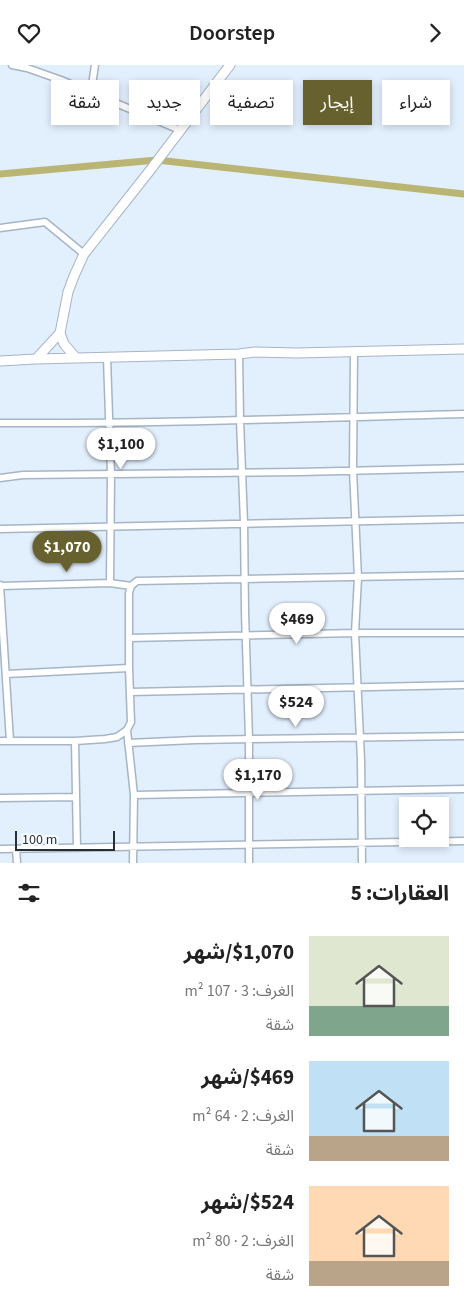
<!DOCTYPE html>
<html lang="ar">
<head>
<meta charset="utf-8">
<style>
	:root { --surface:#fff; --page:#f6f6f6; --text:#222; --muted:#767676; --accent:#66612e }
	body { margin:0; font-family:"Source Sans 3","Noto Sans Arabic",sans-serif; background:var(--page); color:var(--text); direction:rtl; height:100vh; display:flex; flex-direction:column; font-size:19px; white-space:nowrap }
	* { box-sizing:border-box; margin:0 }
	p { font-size:16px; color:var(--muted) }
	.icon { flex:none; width:28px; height:28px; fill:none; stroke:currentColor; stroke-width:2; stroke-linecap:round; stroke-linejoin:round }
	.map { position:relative; height:798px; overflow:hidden; direction:ltr }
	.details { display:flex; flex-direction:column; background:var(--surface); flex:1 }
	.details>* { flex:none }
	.hud { position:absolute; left:15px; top:15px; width:435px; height:45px; direction:rtl; display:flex; gap:10px }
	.buttons { position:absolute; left:399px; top:732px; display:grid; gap:10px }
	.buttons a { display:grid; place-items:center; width:50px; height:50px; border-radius:0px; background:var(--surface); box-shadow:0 2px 8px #0003; font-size:25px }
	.scale { position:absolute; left:15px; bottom:12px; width:100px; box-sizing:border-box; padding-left:5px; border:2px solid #282e35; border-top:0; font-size:14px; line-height:18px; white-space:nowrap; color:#282e35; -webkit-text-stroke:4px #f8fbff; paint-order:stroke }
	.price { position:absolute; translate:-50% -42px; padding:0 11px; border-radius:18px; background:#fff; color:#222; font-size:16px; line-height:32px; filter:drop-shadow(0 1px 2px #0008) }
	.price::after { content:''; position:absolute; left:50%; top:30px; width:15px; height:11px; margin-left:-8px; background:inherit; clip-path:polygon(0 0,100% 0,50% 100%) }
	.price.active { background:var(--accent); color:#fff }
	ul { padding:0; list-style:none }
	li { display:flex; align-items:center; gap:15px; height:125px; padding:0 15px }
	li span { display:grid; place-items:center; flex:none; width:140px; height:100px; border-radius:0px; color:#555 }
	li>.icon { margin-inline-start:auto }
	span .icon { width:60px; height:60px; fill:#fffc; stroke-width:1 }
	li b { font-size:21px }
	h2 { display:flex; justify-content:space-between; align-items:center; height:60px; padding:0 15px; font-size:21px }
	.tag { padding:0 18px; border-radius:0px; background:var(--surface); box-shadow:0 2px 8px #0003; font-size:18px; line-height:45px }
	.tag.active { background:var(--accent); color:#fff }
	header { display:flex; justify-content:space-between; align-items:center; height:65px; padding:0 15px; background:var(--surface); font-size:22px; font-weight:600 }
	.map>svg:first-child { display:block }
</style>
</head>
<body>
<header><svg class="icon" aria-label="forward" viewBox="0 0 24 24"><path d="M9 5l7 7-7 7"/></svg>Doorstep<svg class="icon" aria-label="heart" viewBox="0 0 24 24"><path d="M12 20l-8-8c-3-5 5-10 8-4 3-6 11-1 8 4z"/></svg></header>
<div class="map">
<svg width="464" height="798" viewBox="0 0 464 798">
	<rect width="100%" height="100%" fill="#e2effd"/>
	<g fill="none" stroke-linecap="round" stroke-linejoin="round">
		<!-- canal -->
		<path stroke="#bab573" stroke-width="7" d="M 0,109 L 157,95 L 464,129"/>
		<defs>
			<path id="minor" d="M 12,0 L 27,3 L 61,15 L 180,65
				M 91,27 L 95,0
				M 0,163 L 45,157 L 84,189
				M 354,286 L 353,405 L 358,513 L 355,568 L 361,695 L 362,798
				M 239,289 L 240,355 L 244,458 L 245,547 L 249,674 L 249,798
				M 107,293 L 111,409 L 110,518
				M 0,358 C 155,359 309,353 464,349
				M 0,413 L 23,410 L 300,407 L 464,403
				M 0,464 L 464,454
				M 0,520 L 10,676
				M 0,521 L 110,518 L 131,521
				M 129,573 L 355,568 L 464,568
				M 6,609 L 129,603
				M 130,627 L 464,620
				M 127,665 L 134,730 L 133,798
				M 0,676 L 75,676 L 105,674 L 117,672 L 127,665 L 131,657 L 129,603 L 129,528 L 131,521 L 137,516 L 464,510
				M 75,676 L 77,783
				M 128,678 L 195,675 L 464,671
				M 134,730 L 464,724
				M 0,733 L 76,732
				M 0,784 L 464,776
				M 16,784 L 17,798"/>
			<path id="major" d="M 60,268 L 64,279 L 76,293
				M 36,294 L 60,268 L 68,227 L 74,211 L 84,189 L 148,108 L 230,0
				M 0,296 L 36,294 L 239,289 L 255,287 L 297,288 L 464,284"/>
		</defs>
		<!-- minor casing -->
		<use href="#minor" stroke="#a6b5c6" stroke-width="9"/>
		<!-- major casing -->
		<use href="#major" stroke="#a6b5c6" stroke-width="11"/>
		<!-- minor -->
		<use href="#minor" stroke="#fff" stroke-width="6"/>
		<!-- major -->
		<use href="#major" stroke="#fff" stroke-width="9"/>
	</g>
</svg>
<div class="buttons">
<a><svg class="icon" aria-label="locate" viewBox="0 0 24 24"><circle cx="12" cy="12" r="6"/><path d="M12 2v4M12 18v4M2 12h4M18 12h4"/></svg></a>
</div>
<div class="scale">100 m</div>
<b class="price" style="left:121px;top:405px">$1,100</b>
<b class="price active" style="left:67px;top:508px">$1,070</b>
<b class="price" style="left:297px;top:580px">$469</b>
<b class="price" style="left:296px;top:663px">$524</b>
<b class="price" style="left:258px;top:736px">$1,170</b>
<div class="hud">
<a class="tag">شراء</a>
<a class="tag active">إيجار</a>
<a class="tag">تصفية</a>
<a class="tag">جديد</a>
<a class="tag">شقة</a>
</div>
</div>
<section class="details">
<h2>العقارات: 5<svg class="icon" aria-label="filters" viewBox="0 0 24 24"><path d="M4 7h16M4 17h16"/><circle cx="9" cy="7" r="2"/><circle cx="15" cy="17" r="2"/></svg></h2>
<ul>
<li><span style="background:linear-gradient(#dfe7d0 70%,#7fa58c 0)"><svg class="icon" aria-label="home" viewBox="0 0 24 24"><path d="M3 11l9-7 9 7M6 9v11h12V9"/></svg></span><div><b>$1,070/شهر</b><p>الغرف: 3 · 107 m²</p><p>شقة</p></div></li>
<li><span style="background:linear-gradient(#bfe0f5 75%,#b9a48a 0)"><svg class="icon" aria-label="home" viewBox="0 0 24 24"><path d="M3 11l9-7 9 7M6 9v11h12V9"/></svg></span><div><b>$469/شهر</b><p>الغرف: 2 · 64 m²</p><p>شقة</p></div></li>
<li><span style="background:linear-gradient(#ffd9b3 75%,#b9a48a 0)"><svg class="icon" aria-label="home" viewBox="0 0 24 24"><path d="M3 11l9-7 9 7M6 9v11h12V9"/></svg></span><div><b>$524/شهر</b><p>الغرف: 2 · 80 m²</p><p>شقة</p></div></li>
</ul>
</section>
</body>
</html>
